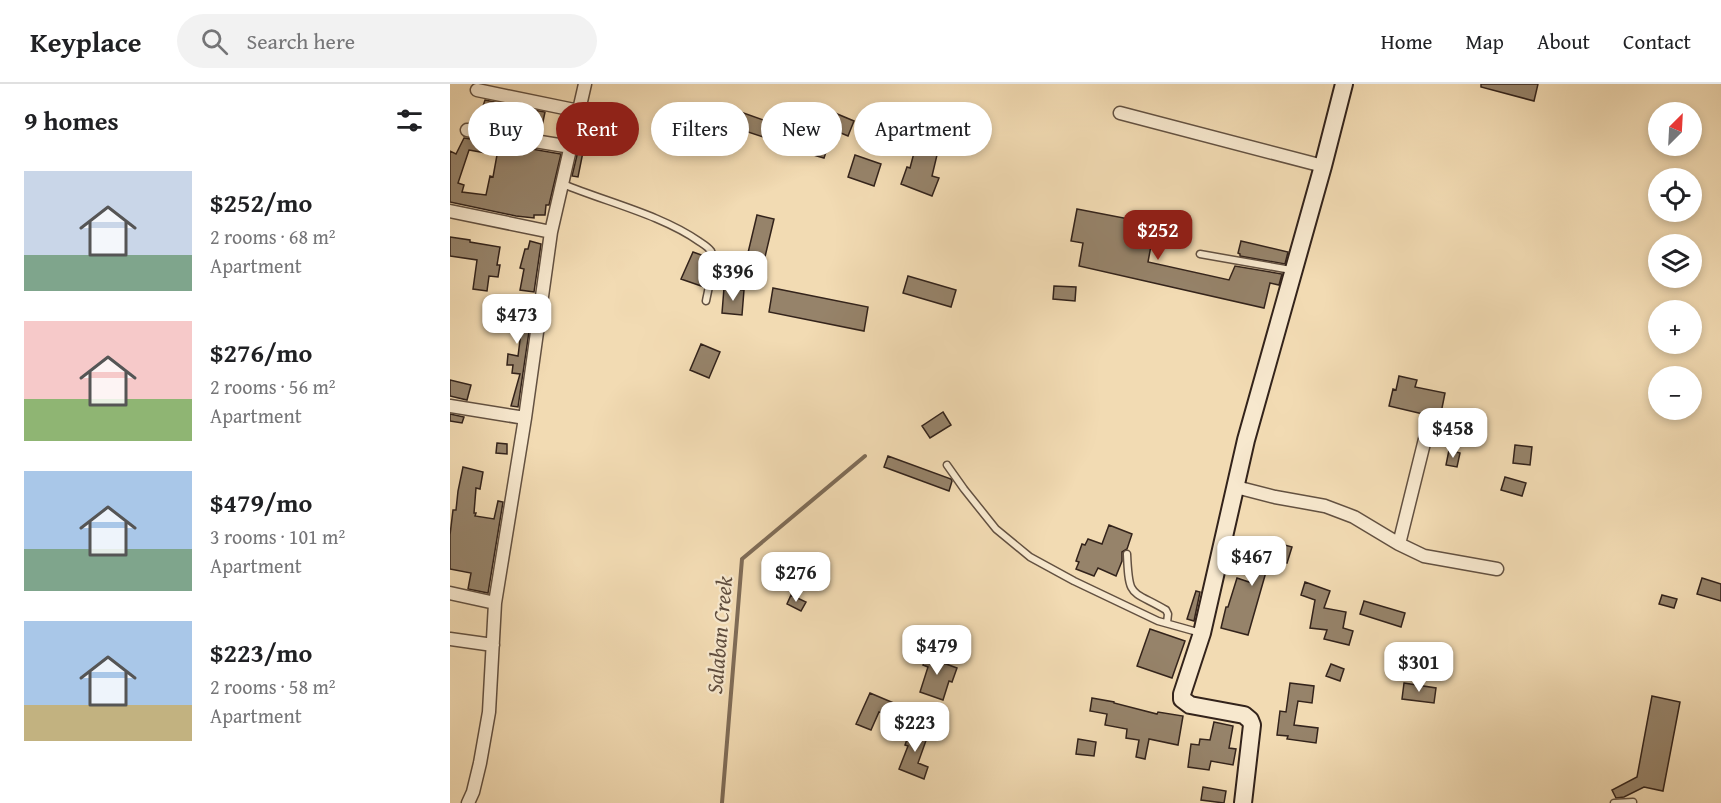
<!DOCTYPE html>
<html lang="en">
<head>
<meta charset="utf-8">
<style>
	:root { --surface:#fff; --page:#f2f2f2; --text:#202124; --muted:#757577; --line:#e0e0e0; --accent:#8f2418 }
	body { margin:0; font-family:"Gentium Book Plus",serif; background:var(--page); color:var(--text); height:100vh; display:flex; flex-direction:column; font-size:22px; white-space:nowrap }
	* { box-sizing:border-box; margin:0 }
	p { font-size:20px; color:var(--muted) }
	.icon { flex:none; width:33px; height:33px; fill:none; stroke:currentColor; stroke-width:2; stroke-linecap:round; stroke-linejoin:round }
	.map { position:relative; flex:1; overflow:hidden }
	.panel { display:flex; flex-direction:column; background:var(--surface); width:450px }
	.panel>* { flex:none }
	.guide { position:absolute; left:18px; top:18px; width:570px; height:54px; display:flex; gap:12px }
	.needle { width:39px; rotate:24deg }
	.controls { position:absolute; left:1198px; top:18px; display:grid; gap:12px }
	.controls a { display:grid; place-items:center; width:54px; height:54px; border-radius:50%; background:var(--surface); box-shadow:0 3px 9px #0003; font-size:30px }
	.price { position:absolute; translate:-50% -51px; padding:0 14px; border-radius:12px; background:#fff; color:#222; font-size:20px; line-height:39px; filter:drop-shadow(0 2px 3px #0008) }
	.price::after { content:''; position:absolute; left:50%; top:36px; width:18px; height:14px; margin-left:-9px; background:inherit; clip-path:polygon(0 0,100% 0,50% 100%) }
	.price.current { background:var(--accent); color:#fff }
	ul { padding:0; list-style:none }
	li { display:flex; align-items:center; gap:18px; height:150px; padding:0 24px }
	li span { display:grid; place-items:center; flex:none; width:168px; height:120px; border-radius:0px; color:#555 }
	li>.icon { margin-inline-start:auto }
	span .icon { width:72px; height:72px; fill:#fffc; stroke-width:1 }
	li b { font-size:26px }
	h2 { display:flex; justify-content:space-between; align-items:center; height:72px; padding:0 24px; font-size:26px }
	.tag { padding:0 21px; border-radius:27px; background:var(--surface); box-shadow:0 3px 9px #0003; font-size:21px; line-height:54px }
	.tag.current { background:var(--accent); color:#fff }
	header { display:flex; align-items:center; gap:36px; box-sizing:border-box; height:84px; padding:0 30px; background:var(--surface); border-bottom:2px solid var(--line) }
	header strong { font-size:28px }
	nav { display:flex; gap:33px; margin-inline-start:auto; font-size:21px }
	.search { width:420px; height:54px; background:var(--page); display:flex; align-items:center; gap:15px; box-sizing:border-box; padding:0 21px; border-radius:33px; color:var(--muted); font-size:22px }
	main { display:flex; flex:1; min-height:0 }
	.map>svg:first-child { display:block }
</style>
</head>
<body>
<header>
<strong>Keyplace</strong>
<div class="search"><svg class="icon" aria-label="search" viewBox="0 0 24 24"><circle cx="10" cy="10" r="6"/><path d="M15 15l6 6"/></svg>Search here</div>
<nav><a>Home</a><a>Map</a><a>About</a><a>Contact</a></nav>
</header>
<main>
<section class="panel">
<h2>9 homes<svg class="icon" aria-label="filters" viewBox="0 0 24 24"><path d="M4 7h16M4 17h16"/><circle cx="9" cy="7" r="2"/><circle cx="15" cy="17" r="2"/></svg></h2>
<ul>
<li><span style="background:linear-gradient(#c9d6e8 70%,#7fa58c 0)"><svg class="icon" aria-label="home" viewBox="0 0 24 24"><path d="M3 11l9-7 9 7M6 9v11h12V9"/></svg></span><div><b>$252/mo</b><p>2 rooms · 68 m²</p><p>Apartment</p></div></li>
<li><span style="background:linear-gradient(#f6c9c9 65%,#8fb573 0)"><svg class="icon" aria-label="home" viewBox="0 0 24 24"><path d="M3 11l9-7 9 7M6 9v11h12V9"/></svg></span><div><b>$276/mo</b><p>2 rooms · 56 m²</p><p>Apartment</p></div></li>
<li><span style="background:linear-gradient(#a9c7e8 65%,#7fa58c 0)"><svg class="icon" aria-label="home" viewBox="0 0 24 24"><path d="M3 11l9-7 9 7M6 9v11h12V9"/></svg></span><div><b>$479/mo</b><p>3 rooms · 101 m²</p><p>Apartment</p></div></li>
<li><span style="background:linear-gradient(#a9c7e8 70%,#c2b280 0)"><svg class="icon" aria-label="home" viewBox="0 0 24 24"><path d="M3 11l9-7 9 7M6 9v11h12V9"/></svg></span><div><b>$223/mo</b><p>2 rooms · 58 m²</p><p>Apartment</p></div></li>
</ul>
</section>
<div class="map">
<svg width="1271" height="719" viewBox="0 0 1271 719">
	<rect width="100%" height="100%" fill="#f2dbb3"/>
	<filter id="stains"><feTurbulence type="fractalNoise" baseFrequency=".00333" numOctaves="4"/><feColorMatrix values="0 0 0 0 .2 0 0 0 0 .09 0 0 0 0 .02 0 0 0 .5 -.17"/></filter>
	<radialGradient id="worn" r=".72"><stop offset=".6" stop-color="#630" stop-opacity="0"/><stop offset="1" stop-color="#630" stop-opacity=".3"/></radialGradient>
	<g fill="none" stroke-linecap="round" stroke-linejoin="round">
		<!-- stream -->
		<path stroke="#7f6c57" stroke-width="4" d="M 272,719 L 292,475 L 415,372"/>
	</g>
	<!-- building -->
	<path fill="#96836a" stroke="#33231b" stroke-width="1.5" fill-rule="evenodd" d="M 1031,0 L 1088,0 L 1084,17 L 1031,3 Z
		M 35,16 L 54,20 L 52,31 L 32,25 Z
		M 361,19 L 404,37 L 398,52 L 355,34 Z
		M 72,24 L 95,28 L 91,47 L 68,42 Z
		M 285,26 L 322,39 L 316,54 L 280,42 Z
		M 351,50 L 379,59 L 374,74 L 346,66 Z
		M 14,54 L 46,59 L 46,61 L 58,61 L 111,70 L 99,121 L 96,121 L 95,131 L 84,131 L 84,134 L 66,132 L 0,118 L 0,67 L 6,70 ZM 19,66 L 47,71 L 43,93 L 40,92 L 36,111 L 12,108 L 14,101 L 8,99 Z
		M 465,65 L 487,71 L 482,92 L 489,94 L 482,112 L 451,100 L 457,83 L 460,84 Z
		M 128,67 L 133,68 L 128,93 L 122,92 Z
		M 405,71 L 431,80 L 424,102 L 398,93 Z
		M 627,125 L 705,140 L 698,178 L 779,196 L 785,182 L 832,190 L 829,201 L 820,199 L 814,224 L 629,182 L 633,159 L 621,157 Z
		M 307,131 L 324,135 L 314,177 L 297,173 Z
		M 0,153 L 20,156 L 20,158 L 50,163 L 47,181 L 50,181 L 48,193 L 39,192 L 37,207 L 23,205 L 27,176 L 0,172 Z
		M 80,157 L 91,160 L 84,208 L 70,206 L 74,185 L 70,184 L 75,165 L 78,165 Z
		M 791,157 L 838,168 L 835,180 L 790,172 L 790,170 L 788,169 Z
		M 243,168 L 257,173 L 254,180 L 257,186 L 254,203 L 231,195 Z
		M 458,192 L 506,206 L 501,223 L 453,209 Z
		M 604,202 L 626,203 L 625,217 L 603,215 Z
		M 274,204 L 294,206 L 292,231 L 272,229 Z
		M 323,204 L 418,223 L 414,247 L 319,228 Z
		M 53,224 L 81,234 L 68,323 L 61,322 L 70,290 L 62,289 L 63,281 L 57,281 L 58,270 L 68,272 L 71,248 L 48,242 Z
		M 251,260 L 270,268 L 259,294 L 240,286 Z
		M 949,292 L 967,296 L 965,303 L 995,309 L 990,334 L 939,322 L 943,305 L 946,306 Z
		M 0,296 L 21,301 L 17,316 L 0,312 Z
		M 493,328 L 501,341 L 480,354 L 472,342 Z
		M 0,330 L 14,333 L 12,339 L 0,337 Z
		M 47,359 L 57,360 L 57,370 L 46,369 Z
		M 1065,361 L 1082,363 L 1080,381 L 1063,379 Z
		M 999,366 L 1010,369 L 1007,383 L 996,381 Z
		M 438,372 L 501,395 L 502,397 L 499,407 L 434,383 Z
		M 13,383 L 33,388 L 30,405 L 26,404 L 24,429 L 26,429 L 25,432 L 44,435 L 48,417 L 53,418 L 38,509 L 18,505 L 21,489 L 0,485 L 0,451 L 3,426 L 6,426 L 8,407 Z
		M 1055,393 L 1076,399 L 1072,412 L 1051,406 Z
		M 659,441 L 682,450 L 677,465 L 672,468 L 672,477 L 666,492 L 648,484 L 644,492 L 626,485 L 629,478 L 626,477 L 632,460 L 635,461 L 638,455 L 652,460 Z
		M 809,454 L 842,463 L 837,479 L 820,474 L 798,551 L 771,544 L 776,523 L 778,523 L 787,494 L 799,498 L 806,479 L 802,478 Z
		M 1252,494 L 1271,500 L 1271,517 L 1247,510 Z
		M 855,498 L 880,507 L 874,524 L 896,528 L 893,544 L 903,547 L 899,561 L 874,555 L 877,546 L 860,544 L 865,516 L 851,511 Z
		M 746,507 L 750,508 L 744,537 L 737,535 Z
		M 341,511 L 356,518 L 351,527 L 337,520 Z
		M 1212,511 L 1227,515 L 1224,524 L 1209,520 Z
		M 914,517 L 955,529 L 951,543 L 910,530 Z
		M 700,545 L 735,557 L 722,594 L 687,582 Z
		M 479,566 L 491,571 L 488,577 L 507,584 L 502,598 L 499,597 L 493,616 L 470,608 L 478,583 L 473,581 Z
		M 881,580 L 894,585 L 890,597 L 876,592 Z
		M 840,599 L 864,602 L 862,619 L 848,617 L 844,641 L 868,644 L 866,659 L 837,655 L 838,652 L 827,651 L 830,627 L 836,628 Z
		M 954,599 L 986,604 L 984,619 L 952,615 Z
		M 420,609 L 446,620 L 442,632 L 429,628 L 421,646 L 406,640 Z
		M 1202,612 L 1230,618 L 1213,707 L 1194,703 L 1174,713 L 1166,714 L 1162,706 L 1187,693 Z
		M 642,614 L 664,618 L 664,619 L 707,630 L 708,628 L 733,632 L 728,661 L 699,655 L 695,675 L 686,673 L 689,656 L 676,654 L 677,645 L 655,641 L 657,630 L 640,627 Z
		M 764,638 L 783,642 L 779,664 L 786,665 L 783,681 L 761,677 L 759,686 L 738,683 L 741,660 L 749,661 L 750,655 L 760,656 Z
		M 462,641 L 479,648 L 468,679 L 478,683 L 474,695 L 449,685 L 458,662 L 455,661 Z
		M 628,655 L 646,658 L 644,672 L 626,670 Z
		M 753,703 L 776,707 L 774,719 L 751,716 Z"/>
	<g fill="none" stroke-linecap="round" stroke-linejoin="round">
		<defs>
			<path id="lane" d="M 113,100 C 156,118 212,131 250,158 C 253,160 258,163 261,167 C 266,176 258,206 256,217
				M 750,170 L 841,186
				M 497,381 L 514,405 L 546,445 L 580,473 L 624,497 L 708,537 L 751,549
				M 677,470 C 679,515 680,505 716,526 L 718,530 L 717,539
				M 1164,719 L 1183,718"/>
			<path id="street" d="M 27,6 L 129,27
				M 670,29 L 873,82
				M 17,46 L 121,63
				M 0,127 L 101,148
				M 0,322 L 75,334
				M 786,403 L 825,413 L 875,422 L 904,433 L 949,460 L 978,343
				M 949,460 L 974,472 L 1047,485
				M 0,509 L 45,519
				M 0,555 L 43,561
				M 18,719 L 23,708 L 30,679 L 39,628 L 45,519 L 75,334 L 101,148 L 135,0"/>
			<path id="secondary" d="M 793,719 L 802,641 L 800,636 L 794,631 L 740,621 L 732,615 L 732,610 L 752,549 L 796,356 L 873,82 L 894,0"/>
		</defs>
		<!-- lane casing -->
		<use href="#lane" stroke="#635141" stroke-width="9"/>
		<!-- street casing -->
		<use href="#street" stroke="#635141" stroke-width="15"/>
		<!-- secondary casing -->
		<use href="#secondary" stroke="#33231b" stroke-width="20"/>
		<!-- lane -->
		<use href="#lane" stroke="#f7e8ce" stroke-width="6"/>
		<!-- street -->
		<use href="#street" stroke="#f7e8ce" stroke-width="12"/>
		<!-- secondary -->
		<use href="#secondary" stroke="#f7e8ce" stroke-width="16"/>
	</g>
	<g text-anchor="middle" stroke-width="4.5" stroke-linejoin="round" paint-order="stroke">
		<!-- water labels -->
		<g font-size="22" font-style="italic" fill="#5f4d3e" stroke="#f7e8ce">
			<text transform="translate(269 551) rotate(-85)" y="8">Salaban Creek</text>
		</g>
	</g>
	<rect width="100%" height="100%" filter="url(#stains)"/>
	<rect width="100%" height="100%" fill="url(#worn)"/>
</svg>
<div class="controls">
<a><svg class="needle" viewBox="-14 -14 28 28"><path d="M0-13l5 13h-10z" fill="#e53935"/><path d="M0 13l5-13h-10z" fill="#757577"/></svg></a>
<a><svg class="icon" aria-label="locate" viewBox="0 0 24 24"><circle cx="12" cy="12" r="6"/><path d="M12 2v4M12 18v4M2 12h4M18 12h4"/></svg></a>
<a><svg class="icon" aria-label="layers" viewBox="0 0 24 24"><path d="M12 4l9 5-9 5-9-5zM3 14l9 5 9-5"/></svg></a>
<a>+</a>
<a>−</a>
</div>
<b class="price current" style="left:708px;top:177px">$252</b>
<b class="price" style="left:283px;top:218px">$396</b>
<b class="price" style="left:67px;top:261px">$473</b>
<b class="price" style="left:1003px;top:375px">$458</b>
<b class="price" style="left:802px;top:503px">$467</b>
<b class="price" style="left:346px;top:519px">$276</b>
<b class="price" style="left:487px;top:592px">$479</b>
<b class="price" style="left:969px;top:609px">$301</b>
<b class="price" style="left:465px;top:669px">$223</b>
<div class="guide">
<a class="tag">Buy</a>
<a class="tag current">Rent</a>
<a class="tag">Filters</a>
<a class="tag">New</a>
<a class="tag">Apartment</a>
</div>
</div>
</main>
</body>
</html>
